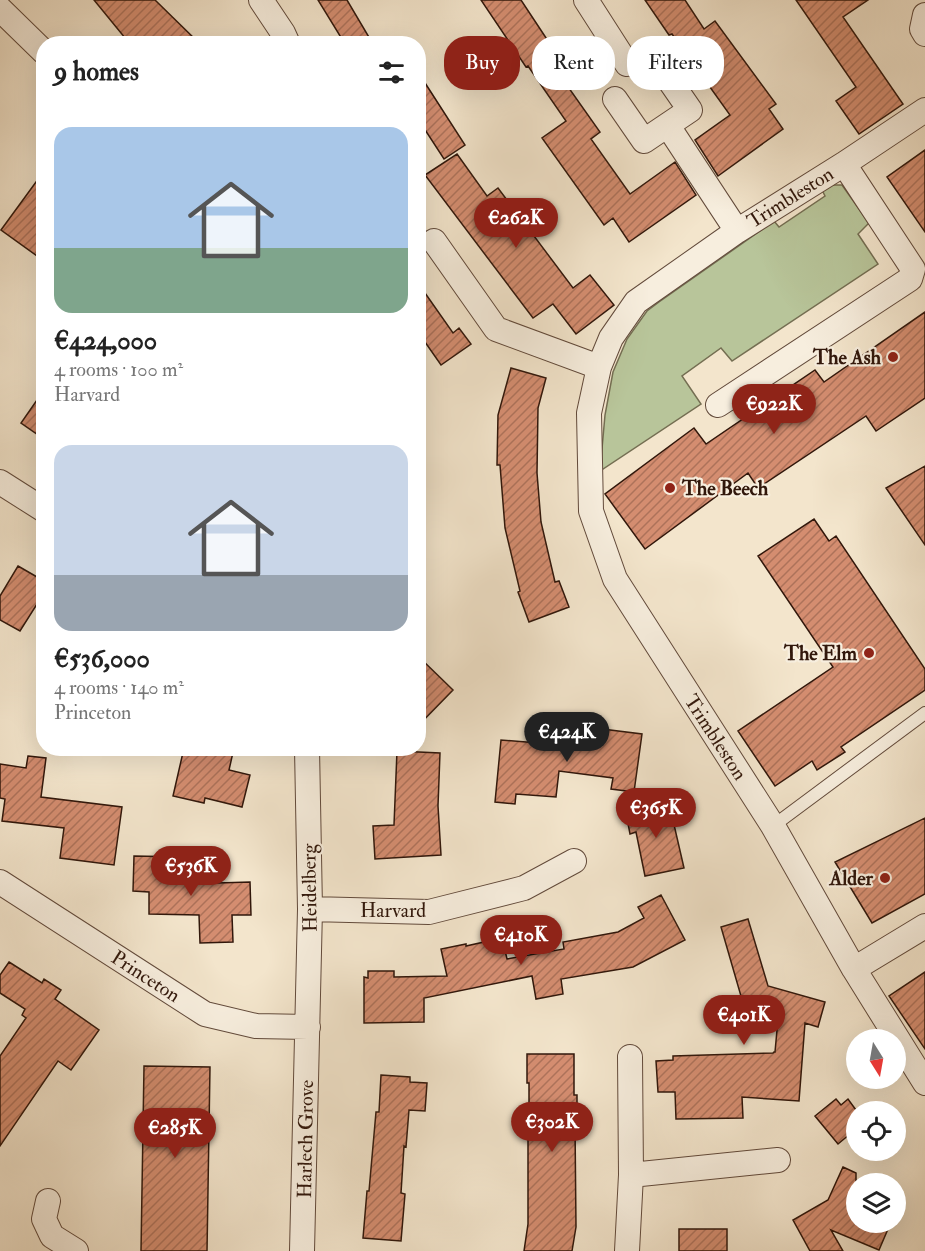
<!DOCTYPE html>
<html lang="en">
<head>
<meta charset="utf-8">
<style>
	:root { --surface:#fff; --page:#f6f6f6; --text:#222; --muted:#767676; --accent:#8f2418 }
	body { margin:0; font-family:"IM FELL Double Pica",serif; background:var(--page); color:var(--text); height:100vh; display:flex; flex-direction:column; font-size:22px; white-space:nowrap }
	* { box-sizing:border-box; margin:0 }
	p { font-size:20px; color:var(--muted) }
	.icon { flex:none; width:33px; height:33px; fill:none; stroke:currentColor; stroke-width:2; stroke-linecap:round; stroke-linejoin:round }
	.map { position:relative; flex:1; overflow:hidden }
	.sheet { position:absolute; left:36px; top:36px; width:390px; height:720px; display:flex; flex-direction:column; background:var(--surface); border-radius:24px; box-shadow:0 6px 24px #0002 }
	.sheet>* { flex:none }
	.top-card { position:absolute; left:444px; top:36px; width:390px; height:54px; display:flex; gap:12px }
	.needle { width:39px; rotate:169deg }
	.controls { position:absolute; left:846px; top:1029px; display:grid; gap:12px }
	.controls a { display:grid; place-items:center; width:60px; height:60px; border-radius:50%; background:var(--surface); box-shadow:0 6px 24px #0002; font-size:30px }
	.price { position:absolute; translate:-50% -51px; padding:0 14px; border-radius:21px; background:var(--accent); color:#fff; font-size:20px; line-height:39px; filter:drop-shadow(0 2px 3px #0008) }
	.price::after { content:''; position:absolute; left:50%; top:36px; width:18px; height:14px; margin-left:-9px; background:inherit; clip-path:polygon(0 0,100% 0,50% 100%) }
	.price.selected { background:#222; color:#fff }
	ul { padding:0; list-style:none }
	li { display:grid; align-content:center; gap:12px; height:318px; padding:0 18px }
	li span { display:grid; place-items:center; height:186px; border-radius:18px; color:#555 }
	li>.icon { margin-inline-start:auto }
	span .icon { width:108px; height:108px; fill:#fffc; stroke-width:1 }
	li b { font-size:26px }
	h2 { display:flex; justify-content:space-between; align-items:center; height:72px; padding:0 18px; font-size:26px }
	.chip { padding:0 21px; border-radius:24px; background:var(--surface); box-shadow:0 6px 24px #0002; font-size:21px; line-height:54px }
	.chip.selected { background:var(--accent); color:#fff }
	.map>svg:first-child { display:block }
</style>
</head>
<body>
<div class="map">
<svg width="925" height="1251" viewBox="0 0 925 1251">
	<defs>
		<pattern id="building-hatch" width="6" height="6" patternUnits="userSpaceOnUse" patternTransform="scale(1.5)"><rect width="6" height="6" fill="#d48d70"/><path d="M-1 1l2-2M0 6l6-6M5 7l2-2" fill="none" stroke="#ad725a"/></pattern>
	</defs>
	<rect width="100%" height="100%" fill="#f3e5cc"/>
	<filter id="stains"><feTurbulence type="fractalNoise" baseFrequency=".00333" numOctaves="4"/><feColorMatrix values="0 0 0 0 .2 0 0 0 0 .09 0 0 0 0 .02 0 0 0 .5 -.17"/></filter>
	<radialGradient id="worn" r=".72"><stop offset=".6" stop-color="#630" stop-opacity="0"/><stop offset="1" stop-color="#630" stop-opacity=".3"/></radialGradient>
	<!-- grass -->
	<path fill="#b8c59a" stroke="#746e52" stroke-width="1.5" d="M 828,185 L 842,185 L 869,223 L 858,234 L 878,264 L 732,361 L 721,348 L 682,376 L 701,404 L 600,471 L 605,415 L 613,372 L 627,339 L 647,311 L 659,302 L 774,221 L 779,227 L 825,196 L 821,188 Z"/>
	<!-- building -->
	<path fill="url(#building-hatch)" stroke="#31170b" stroke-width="1.5" d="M 94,0 L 155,0 L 200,44 L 130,44 Z
		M 318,0 L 347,0 L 373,44 L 345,44 Z
		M 481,0 L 521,0 L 556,53 L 558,51 L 576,78 L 566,84 L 600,132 L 591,139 L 630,194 L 675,162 L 696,195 L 629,242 L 613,218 L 604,225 L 542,138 L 566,121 L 528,66 L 526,67 Z
		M 645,0 L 685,0 L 704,29 L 715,21 L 776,104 L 769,109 L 783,129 L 718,176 L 695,140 L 730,115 L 672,34 L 669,35 Z
		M 796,0 L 868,0 L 843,17 L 903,104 L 859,134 L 836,101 L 856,87 Z
		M 418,72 L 465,145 L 444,159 L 418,119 Z
		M 925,150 L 925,232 L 887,177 Z
		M 457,154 L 487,196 L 498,188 L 573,288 L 590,275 L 614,305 L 576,334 L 553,304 L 533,318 L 425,175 Z
		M 44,171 L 44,261 L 1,230 Z
		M 418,283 L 453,333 L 459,328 L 471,344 L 441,365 L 418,332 Z
		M 925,312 L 925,398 L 876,431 L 866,416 L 758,488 L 748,473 L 645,549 L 605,494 L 694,428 L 706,444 L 815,370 L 824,382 Z
		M 511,368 L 546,378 L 538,408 L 537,473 L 541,522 L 555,582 L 559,581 L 569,607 L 529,622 L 518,592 L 520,591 L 505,528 L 500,465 L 497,465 L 498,415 Z
		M 44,390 L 44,439 L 21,423 Z
		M 925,466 L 925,545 L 886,488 Z
		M 814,519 L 829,541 L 836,536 L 925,669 L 925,690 L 841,747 L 845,752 L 817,770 L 812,761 L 775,786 L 738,731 L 833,667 L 758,556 Z
		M 18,566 L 44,581 L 44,593 L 20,631 L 0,620 L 0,596 Z
		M 418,656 L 453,690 L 418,726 Z
		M 578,726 L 642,734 L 634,792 L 611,789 L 613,778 L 559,771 L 556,797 L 516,794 L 515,804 L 495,802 L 501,740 L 575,746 Z
		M 184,748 L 234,748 L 229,770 L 250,775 L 242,807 L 205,798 L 204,803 L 173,796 Z
		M 397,751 L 440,753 L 438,806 L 441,855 L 375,859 L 373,826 L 394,825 Z
		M 28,756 L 46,758 L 41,797 L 122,807 L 114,865 L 60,858 L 64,828 L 2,821 L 5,799 L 0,798 L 0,764 L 26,768 Z
		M 669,803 L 684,868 L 645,876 L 636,832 L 630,834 L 626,813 Z
		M 925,818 L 925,894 L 872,923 L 835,862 Z
		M 134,856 L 184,857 L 183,884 L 250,882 L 251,915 L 232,915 L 233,942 L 200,943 L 199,915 L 149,914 L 149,892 L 133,891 Z
		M 661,895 L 685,940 L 633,967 L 561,979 L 563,994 L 536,999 L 532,976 L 424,998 L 424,1022 L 364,1023 L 364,977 L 368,978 L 368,971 L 394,971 L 394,977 L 447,976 L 441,949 L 466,944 L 466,946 L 502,938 L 507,959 L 564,949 L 563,942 L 618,932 L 644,918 L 638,907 Z
		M 748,919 L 768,986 L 825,1002 L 818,1027 L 805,1023 L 799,1101 L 742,1097 L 743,1118 L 676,1119 L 675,1092 L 658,1092 L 656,1061 L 673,1060 L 673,1056 L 773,1053 L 774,1052 L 775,1052 L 778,1019 L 745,1010 L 721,927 Z
		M 9,962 L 42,983 L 44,979 L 61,990 L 55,999 L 99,1030 L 71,1070 L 58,1061 L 0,1146 L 0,1056 L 26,1018 L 22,1015 L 25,1009 L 0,993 L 0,975 Z
		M 925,972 L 925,1049 L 889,996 Z
		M 527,1054 L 574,1054 L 574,1095 L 577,1095 L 577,1124 L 575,1124 L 576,1227 L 572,1251 L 524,1251 L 528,1224 L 528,1138 L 529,1138 L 529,1083 L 527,1083 Z
		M 144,1066 L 210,1067 L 207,1251 L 141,1251 Z
		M 381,1075 L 410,1077 L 410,1082 L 427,1083 L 425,1111 L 409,1110 L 406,1147 L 404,1146 L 401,1193 L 405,1194 L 401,1241 L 363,1238 L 367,1191 L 369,1191 L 376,1112 L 379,1112 Z
		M 836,1099 L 841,1105 L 848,1099 L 856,1110 L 856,1129 L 838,1144 L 815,1116 Z
		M 843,1167 L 856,1173 L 856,1222 L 891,1222 L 879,1250 L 831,1230 L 843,1251 L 810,1251 L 793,1220 L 828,1200 Z
		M 679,1229 L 727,1229 L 727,1251 L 679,1251 Z"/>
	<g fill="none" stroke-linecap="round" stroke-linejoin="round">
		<defs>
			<path id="service" d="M 773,826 L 925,713"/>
			<path id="minor" d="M 261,0 L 283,33 L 288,44
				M 586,0 L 627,64
				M 0,9 L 44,52
				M 925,15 L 922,29 L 925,34
				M 615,99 L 644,141 L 690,110 L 663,71
				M 925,110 L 844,164 L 737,231 L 636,302 L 611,338 L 599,367 L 589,413 L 591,511 L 615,579 L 773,826 L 854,969 L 925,1083
				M 668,126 L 737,231
				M 434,241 L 496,329 L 599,367
				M 718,405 L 910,279 L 913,269 L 844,164
				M 0,482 L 44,510
				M 0,882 L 205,1014 L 256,1026 L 308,1027
				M 310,909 L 429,912 L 524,888 L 574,861
				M 854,969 L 925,926
				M 631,1175 L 778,1160
				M 48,1201 L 44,1219 L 52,1236 L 76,1251
				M 302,1251 L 310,909 L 307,748
				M 627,1251 L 631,1175 L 630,1057"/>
		</defs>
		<!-- service casing -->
		<use href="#service" stroke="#624a3b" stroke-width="14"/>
		<!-- minor casing -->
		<use href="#minor" stroke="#624a3b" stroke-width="26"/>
		<!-- service -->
		<use href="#service" stroke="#f7eede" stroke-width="12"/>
		<!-- minor -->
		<use href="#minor" stroke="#f7eede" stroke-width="24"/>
	</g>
	<!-- markers -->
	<g fill="#8f2418" stroke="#f7eede" stroke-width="2">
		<circle cx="893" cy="357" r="6"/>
		<circle cx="670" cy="488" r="6"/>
		<circle cx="869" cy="653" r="6"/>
		<circle cx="885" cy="878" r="6"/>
	</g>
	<g text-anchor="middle" stroke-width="4.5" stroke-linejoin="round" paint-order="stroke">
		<!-- street labels -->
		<g font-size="20" fill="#31170b" stroke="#f7eede">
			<text transform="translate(790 197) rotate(-32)" y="7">Trimbleston</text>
			<text transform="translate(716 737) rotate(57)" y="7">Trimbleston</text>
			<text transform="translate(309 888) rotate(-91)" y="7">Heidelberg</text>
			<text x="393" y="917">Harvard</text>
			<text transform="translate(146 976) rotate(33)" y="7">Princeton</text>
			<text transform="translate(305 1139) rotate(-89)" y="7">Harlech Grove</text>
		</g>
		<!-- poi labels -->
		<g font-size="20" font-weight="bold" fill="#31170b" stroke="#f7eede" text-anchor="end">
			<text x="881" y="364">The Ash</text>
			<text x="682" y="495" text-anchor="start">The Beech</text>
			<text x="857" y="660">The Elm</text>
			<text x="873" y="885">Alder</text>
		</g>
	</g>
	<rect width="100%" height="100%" filter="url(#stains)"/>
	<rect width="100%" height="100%" fill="url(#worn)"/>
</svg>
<div class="controls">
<a><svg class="needle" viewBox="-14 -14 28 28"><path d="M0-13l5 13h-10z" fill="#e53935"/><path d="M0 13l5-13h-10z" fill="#767676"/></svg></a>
<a><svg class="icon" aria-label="locate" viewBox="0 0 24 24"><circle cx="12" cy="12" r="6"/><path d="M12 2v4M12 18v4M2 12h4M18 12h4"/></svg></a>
<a><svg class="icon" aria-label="layers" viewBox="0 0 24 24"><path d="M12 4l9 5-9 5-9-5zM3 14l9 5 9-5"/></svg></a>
</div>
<b class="price" style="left:516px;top:249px">€262K</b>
<b class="price" style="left:774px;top:435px">€922K</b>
<b class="price selected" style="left:567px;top:763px">€424K</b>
<b class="price" style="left:656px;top:839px">€365K</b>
<b class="price" style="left:191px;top:897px">€536K</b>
<b class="price" style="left:521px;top:966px">€410K</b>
<b class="price" style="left:744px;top:1046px">€401K</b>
<b class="price" style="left:552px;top:1153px">€302K</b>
<b class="price" style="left:175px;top:1159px">€285K</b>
<div class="top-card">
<a class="chip selected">Buy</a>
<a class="chip">Rent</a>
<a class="chip">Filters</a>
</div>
<section class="sheet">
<h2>9 homes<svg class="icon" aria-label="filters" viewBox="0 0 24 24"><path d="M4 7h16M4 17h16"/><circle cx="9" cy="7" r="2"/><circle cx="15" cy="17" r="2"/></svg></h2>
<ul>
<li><span style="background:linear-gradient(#a9c7e8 65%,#7fa58c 0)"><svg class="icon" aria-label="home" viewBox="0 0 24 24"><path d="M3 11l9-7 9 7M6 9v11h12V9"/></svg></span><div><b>€424,000</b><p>4 rooms · 100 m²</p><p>Harvard</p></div></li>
<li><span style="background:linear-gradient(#c9d6e8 70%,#9aa5b1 0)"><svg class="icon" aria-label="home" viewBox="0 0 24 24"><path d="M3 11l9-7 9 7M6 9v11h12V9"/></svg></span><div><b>€536,000</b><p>4 rooms · 140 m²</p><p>Princeton</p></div></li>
</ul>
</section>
</div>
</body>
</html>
